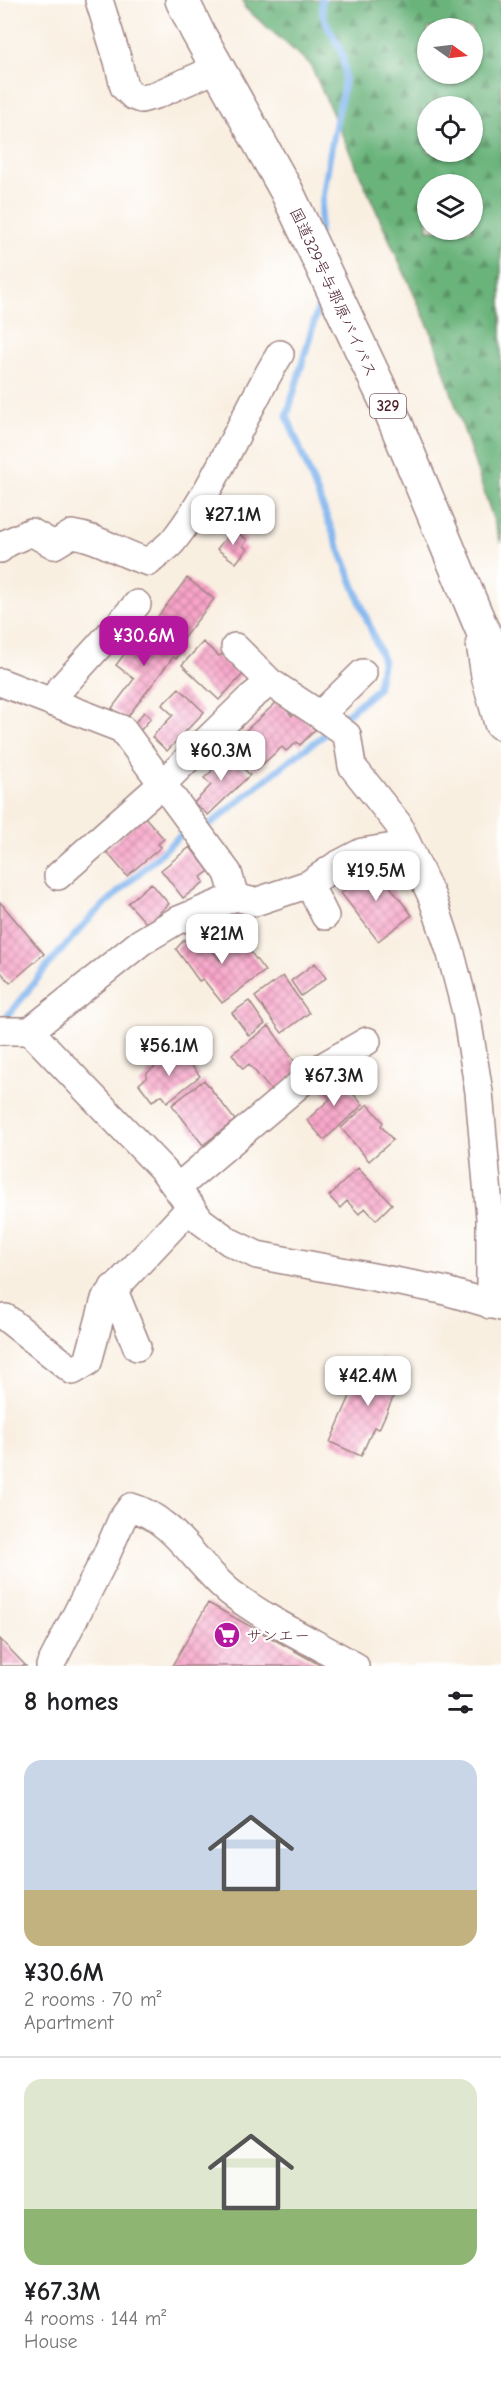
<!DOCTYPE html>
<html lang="en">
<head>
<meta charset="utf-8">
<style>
	:root { --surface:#fff; --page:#f6f6f6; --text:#202124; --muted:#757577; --line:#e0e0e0; --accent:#b5179e }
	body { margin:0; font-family:"Comic Neue","Klee One",sans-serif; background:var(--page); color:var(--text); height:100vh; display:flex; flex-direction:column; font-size:22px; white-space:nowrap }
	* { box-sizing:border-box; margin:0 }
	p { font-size:20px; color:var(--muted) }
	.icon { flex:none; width:33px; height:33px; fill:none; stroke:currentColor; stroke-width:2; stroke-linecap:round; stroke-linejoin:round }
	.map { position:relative; height:1666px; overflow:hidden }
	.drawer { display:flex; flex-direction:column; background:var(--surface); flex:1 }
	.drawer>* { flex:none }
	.needle { width:39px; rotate:104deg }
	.fabs { position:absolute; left:417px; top:18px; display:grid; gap:12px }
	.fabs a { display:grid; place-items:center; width:66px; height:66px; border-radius:50%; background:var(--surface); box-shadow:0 2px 4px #0004; font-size:30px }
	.price { position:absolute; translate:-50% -51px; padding:0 14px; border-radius:12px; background:#fff; color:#222; font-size:20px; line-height:39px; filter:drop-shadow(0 2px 3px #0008) }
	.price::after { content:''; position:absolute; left:50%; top:36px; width:18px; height:14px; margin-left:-9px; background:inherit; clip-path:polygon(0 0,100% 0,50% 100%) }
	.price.on { background:var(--accent); color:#fff }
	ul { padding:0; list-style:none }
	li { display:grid; align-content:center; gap:12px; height:318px; padding:0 24px }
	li+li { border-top:2px solid var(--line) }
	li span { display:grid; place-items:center; height:186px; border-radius:18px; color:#555 }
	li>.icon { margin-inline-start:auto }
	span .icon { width:108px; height:108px; fill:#fffc; stroke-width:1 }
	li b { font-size:26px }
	h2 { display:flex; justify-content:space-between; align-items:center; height:72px; padding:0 24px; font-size:26px }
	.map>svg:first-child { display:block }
</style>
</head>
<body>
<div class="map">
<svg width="501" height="1666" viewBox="0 0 501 1666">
	<defs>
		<pattern id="forest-firs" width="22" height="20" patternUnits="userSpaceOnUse" patternTransform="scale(1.5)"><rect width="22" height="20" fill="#6ab47b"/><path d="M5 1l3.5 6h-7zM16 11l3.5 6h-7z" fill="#599265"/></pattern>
		<pattern id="building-cross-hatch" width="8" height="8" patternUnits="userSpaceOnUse" patternTransform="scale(1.5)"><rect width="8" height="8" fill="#f8a4c8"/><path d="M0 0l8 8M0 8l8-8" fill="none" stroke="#cb85a3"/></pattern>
	</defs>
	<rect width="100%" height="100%" fill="#fff"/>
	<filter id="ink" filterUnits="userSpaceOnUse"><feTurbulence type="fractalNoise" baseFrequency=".0167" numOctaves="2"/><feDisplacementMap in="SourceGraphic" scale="12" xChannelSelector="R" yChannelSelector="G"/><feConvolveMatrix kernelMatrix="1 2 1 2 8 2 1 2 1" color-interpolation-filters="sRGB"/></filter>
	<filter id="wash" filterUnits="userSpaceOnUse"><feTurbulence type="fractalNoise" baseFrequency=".008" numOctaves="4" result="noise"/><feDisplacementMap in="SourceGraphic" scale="24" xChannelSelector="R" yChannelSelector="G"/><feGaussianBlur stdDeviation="1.35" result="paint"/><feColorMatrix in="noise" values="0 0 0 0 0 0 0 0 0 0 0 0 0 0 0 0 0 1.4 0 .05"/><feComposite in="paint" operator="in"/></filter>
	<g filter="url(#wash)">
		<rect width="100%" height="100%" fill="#f9efe1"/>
		<!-- forest -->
		<path fill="url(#forest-firs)" stroke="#5a6a53" stroke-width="1.5" fill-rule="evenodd" d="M 243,0 L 501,0 L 501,543 L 432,334 L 310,64 L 245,8 ZM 428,28 L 472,28 L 472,74 L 428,74 ZM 428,106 L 472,106 L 472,152 L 428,152 ZM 428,184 L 472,184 L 472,230 L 428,230 Z"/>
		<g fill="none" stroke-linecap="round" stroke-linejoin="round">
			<!-- stream -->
			<path stroke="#7fb4ed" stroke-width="7" d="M 319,232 C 322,195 329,159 336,123 C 340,104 346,83 344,64 C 342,40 319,25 322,0
				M 322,294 L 287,416 L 383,660 L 377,689 L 338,722
				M 201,827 L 211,824 L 286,763 L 331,730
				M 2,1023 L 49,964 L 92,916 L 180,836 L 191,832"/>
		</g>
		<g id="blocks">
			<!-- building -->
			<path fill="url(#building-cross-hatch)" d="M 233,529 L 247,540 L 243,546 L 247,549 L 236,563 L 217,549 Z
				M 187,578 L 214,599 L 182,640 L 156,619 Z
				M 145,627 L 153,633 L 157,629 L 183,650 L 176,659 L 173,657 L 126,719 L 112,708 L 134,679 L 116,665 Z
				M 203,642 L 219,656 L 223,654 L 244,673 L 219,700 L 182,665 Z
				M 179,688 L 204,712 L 167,751 L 152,737 L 173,715 L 162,705 Z
				M 278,701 L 292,716 L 297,711 L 315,730 L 300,745 L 297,742 L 286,751 L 282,747 L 256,770 L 232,743 Z
				M 144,712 L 151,718 L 140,731 L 133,725 Z
				M 226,751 L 250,775 L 208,815 L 194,803 L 211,785 L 204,778 L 212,771 L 209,768 Z
				M 144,816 L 164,839 L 158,844 L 161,847 L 127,876 L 105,850 Z
				M 190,847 L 209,871 L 201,877 L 204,882 L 183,898 L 161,870 Z
				M 371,862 L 412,915 L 378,941 L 341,893 L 356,881 L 352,875 Z
				M 151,883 L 169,904 L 147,924 L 128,903 Z
				M 0,902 L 44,954 L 10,983 L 0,971 Z
				M 233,929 L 265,971 L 222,1003 L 203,979 L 199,981 L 176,949 L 183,941 L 191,937 L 203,951 L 209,947 L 220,960 L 226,955 L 214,940 Z
				M 315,963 L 326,978 L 301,996 L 291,981 Z
				M 283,976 L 309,1013 L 282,1033 L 255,997 Z
				M 249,1001 L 265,1024 L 249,1036 L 232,1013 Z
				M 269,1026 L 298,1066 L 298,1069 L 274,1094 L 249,1064 L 243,1069 L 232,1054 Z
				M 178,1049 L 200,1076 L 167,1102 L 162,1095 L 152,1101 L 139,1084 L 146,1078 L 147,1073 Z
				M 333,1071 L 363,1105 L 324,1140 L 307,1120 L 330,1099 L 318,1085 Z
				M 204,1080 L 235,1120 L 203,1145 L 172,1105 Z
				M 368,1104 L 383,1122 L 381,1126 L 393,1140 L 369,1161 L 341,1128 Z
				M 358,1168 L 392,1204 L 376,1220 L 365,1208 L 359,1214 L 347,1201 L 340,1208 L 329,1196 Z
				M 381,1358 L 406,1369 L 379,1429 L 374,1427 L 361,1456 L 330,1442 L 358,1378 L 370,1383 Z
				M 208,1603 L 322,1666 L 172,1666 Z
				M 0,1639 L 26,1666 L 0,1666 Z"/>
		</g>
	</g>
	<g filter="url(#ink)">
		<use href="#blocks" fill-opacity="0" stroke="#a28786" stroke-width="1.5"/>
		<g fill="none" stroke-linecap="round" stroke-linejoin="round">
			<defs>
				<path id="minor" d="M 99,0 L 118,61 L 124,87 L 133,96 L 141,99 L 156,95 L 218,68
					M 0,549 L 7,543 L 31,532 L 54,545 L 72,534 C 101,538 120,554 149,562 C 156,555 166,549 173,541 C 217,486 243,414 280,354
					M 235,647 L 270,682 L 320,715 L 347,735 L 352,766 L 398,824 L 432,897 L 451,954 L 466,1012 L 479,1092 L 490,1218 L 490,1305
					M 0,682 L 122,729 L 228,873 L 235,897 L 176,921 L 141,942 L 30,1031 L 0,1031
					M 53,703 L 60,689 L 137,604
					M 320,715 L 363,673
					M 58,876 L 162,784 L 250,698 L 270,682
					M 309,884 L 325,916
					M 235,897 L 255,902 L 309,884 L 337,865 L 362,852 L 406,845
					M 30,1031 L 164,1171 L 201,1221 L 230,1242 L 257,1255 L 442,1290 L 501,1307
					M 177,1188 L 315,1071 L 367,1041
					M 113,1288 L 137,1347
					M 6,1318 L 73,1371 L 88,1362 L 105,1299 L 191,1207
					M 50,1666 L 105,1558 L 122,1519 L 131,1507 C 174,1519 197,1566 231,1593 C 269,1622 314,1642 355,1666"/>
				<path id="trunk" d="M 182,0 L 197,31 L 286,190 L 391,412 L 481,627 L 501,667
					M 483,643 L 488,676 L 501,723"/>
			</defs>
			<!-- minor casing -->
			<use href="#minor" stroke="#a28786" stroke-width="30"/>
			<!-- trunk casing -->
			<use href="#trunk" stroke="#a28786" stroke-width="36"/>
			<!-- minor -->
			<use href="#minor" stroke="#fff" stroke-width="27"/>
			<!-- trunk -->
			<use href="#trunk" stroke="#fff" stroke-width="33"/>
		</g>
	</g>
	<!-- icons -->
	<defs>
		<symbol id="supermarket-disc" viewBox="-11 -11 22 22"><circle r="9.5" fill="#b5179e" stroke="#fff"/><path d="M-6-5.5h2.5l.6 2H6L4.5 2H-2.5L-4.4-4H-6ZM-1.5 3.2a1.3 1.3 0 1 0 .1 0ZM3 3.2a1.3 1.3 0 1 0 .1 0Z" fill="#fff"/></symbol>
	</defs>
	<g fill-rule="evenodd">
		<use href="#supermarket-disc" x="212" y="1620" width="30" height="30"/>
	</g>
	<g text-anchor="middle" stroke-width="4.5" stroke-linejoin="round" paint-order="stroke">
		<!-- shield labels -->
		<rect fill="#fff" stroke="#80626b" stroke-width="1.5" x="370" y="394" width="36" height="24" rx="4.5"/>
		<g font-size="15" font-weight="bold" fill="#4a1f2b">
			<text x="388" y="411">329</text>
		</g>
		<!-- street labels -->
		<g font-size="16" fill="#4a1f2b" stroke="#fff">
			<text transform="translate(334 292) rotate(65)" y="6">国道329号与那原バイパス</text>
		</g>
		<!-- poi labels -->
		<g font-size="16" fill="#4a1f2b" stroke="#fff" text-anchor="start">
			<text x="246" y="1641">サンエー</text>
		</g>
	</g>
</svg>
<div class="fabs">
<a><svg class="needle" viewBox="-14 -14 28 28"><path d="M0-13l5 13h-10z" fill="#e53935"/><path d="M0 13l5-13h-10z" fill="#757577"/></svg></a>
<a><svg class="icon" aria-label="locate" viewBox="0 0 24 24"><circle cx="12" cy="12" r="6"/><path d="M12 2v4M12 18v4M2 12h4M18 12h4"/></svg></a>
<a><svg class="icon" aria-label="layers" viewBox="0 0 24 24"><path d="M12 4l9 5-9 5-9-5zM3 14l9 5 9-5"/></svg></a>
</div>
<b class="price" style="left:233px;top:546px">¥27.1M</b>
<b class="price on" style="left:144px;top:667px">¥30.6M</b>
<b class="price" style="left:221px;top:782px">¥60.3M</b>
<b class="price" style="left:376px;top:902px">¥19.5M</b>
<b class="price" style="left:222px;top:965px">¥21M</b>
<b class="price" style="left:169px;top:1077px">¥56.1M</b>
<b class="price" style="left:334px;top:1107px">¥67.3M</b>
<b class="price" style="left:368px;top:1407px">¥42.4M</b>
</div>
<section class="drawer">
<h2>8 homes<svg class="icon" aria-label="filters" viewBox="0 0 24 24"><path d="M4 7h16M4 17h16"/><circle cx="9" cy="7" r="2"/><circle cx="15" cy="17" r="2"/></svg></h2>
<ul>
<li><span style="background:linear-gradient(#c9d6e8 70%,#c2b280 0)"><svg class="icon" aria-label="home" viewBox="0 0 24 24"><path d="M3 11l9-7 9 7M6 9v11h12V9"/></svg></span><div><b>¥30.6M</b><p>2 rooms · 70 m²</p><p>Apartment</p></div></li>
<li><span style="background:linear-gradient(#dfe7d0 70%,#8fb573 0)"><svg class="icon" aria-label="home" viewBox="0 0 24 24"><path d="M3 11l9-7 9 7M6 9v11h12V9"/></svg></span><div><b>¥67.3M</b><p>4 rooms · 144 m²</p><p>House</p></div></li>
</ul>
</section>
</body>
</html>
